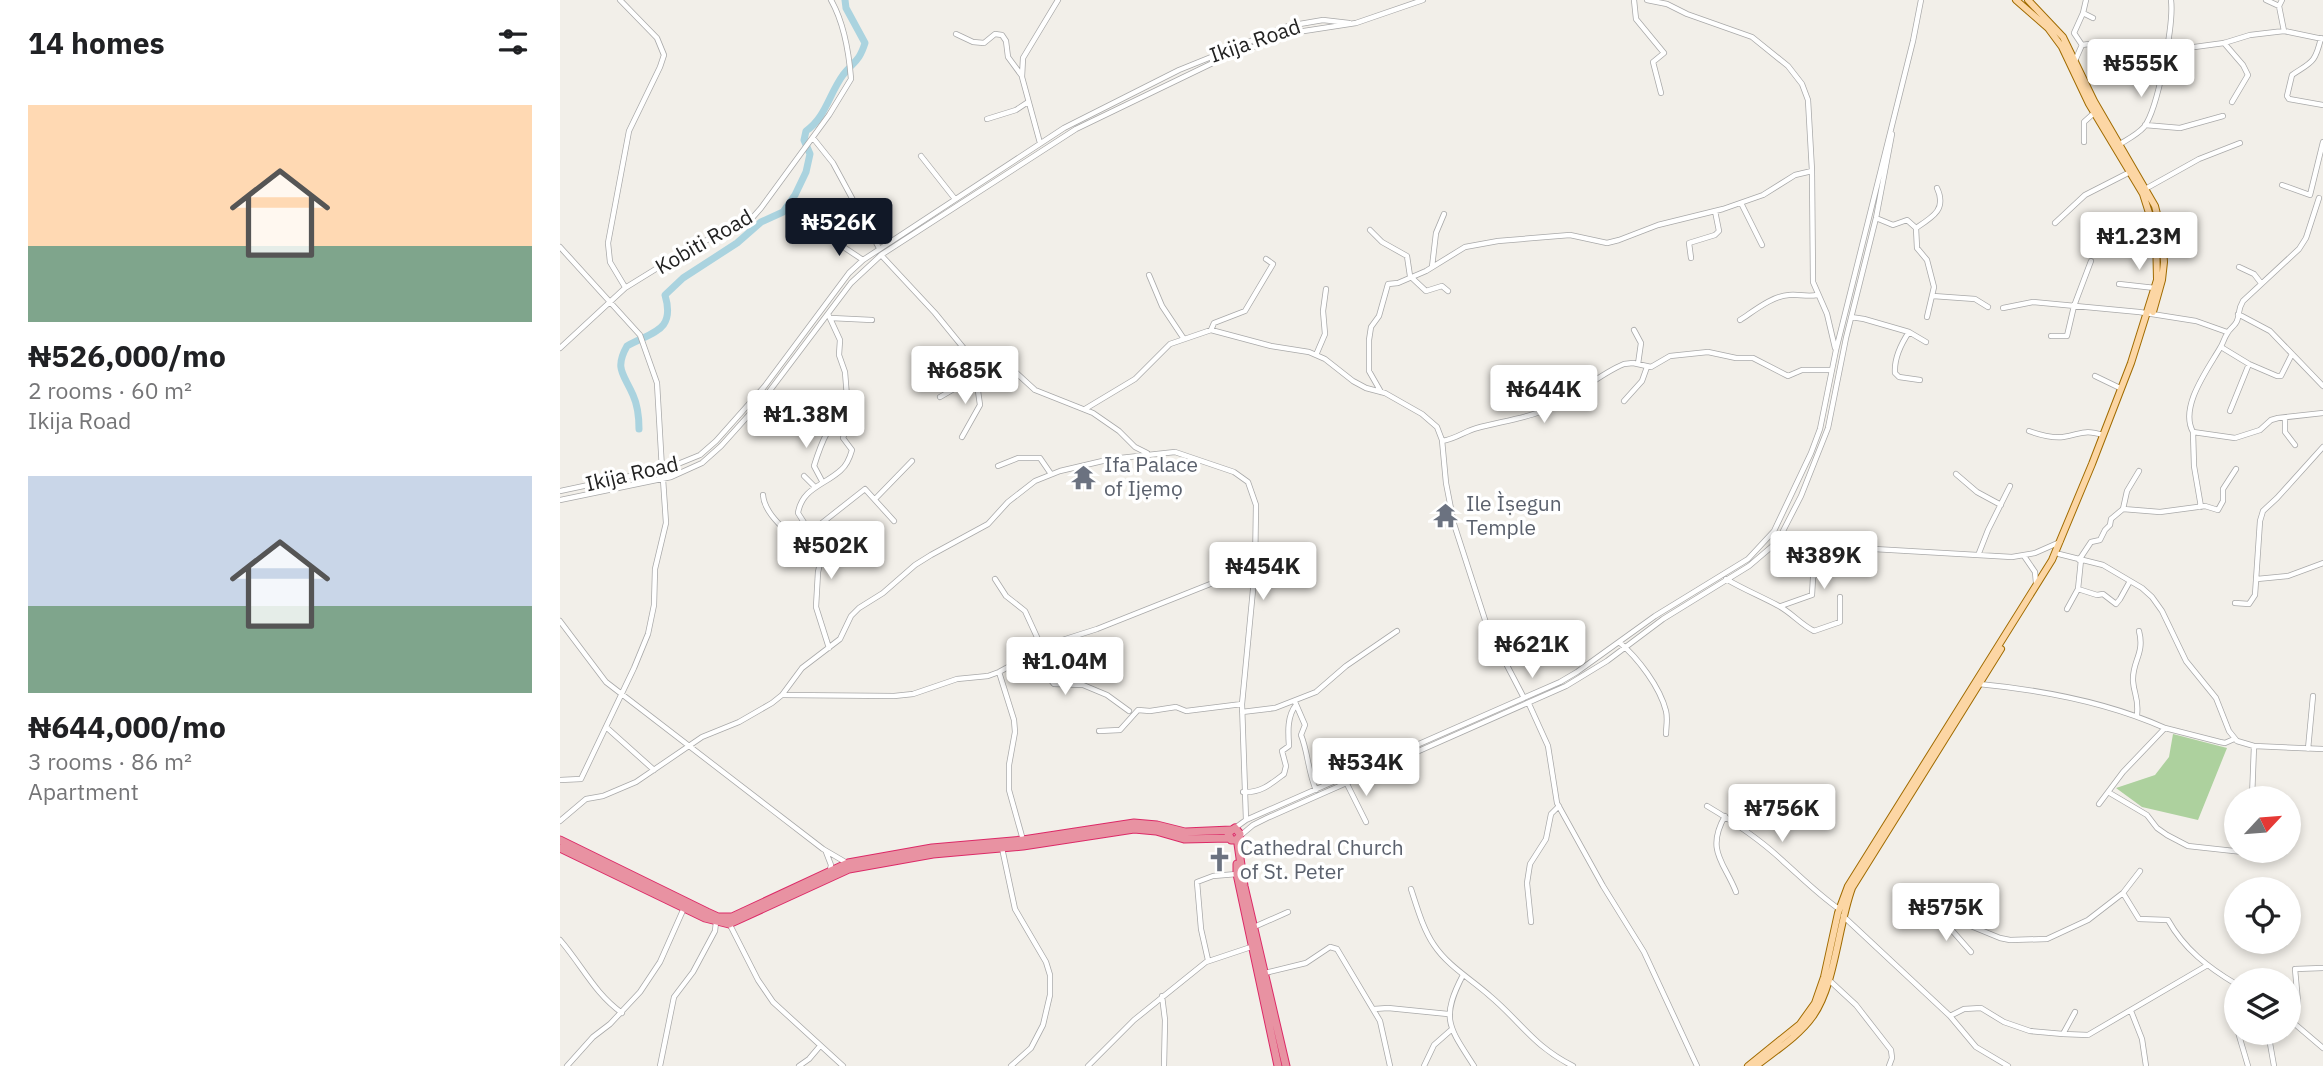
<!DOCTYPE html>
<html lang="en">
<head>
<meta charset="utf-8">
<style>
	:root { --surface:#fff; --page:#f2f2f2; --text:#202124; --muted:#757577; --accent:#111827 }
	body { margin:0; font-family:"IBM Plex Sans",sans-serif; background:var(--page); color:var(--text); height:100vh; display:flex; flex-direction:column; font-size:26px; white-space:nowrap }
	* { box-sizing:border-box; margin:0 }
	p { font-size:23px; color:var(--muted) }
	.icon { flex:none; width:38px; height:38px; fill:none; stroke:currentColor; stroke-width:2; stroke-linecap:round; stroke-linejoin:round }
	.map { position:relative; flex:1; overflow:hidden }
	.details { display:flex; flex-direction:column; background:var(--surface); width:560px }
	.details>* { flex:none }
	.needle { width:46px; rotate:64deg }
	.tools { position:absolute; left:1664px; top:786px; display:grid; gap:14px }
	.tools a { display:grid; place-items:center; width:77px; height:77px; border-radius:50%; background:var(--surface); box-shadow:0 4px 10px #0003; font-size:35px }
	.price { position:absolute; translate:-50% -60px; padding:0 16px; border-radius:7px; background:#fff; color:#222; font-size:23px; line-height:46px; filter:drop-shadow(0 2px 4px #0008) }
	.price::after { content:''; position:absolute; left:50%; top:42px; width:21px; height:16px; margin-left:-10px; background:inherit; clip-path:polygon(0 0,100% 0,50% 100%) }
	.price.on { background:var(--accent); color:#fff }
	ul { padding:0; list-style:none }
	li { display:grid; align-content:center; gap:14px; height:371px; padding:0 28px }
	li span { display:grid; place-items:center; height:217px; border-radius:0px; color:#555 }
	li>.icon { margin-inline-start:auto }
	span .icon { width:126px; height:126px; fill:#fffc; stroke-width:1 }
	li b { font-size:30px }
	h2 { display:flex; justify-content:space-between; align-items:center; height:84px; padding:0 28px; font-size:30px }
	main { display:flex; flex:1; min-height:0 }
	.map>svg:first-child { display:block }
</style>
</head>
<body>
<main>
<section class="details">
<h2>14 homes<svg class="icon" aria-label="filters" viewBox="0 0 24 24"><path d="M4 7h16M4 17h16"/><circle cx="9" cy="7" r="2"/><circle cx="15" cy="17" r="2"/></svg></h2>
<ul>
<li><span style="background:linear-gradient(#ffd9b3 65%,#7fa58c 0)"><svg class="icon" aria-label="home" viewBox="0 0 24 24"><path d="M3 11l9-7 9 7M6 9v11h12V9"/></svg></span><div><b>₦526,000/mo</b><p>2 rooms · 60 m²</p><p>Ikija Road</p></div></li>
<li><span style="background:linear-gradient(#c9d6e8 60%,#7fa58c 0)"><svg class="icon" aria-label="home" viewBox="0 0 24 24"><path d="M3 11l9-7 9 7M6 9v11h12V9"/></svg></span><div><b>₦644,000/mo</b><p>3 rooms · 86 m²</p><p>Apartment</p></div></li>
</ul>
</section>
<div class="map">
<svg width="1763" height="1066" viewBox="0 0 1763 1066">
	<rect width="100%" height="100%" fill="#f2efe9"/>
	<!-- forest -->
	<path fill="#add19e" d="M 1613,734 L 1667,748 L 1638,820 L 1582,807 L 1556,788 L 1595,775 L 1609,757 Z"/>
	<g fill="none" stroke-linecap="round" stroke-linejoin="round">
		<!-- river -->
		<path stroke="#aad3df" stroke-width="7" d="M 79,429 C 79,417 78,406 73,395 C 64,374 54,369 67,346 C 91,332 116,332 105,295 L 123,278 L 177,243 L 201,222 L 223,212 L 235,195 L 246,172 L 250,154 L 244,140 L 246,131 C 266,117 269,94 283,75 C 294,61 299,62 305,43 L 286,8 L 285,0"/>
		<defs>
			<path id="minor" d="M 60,0 L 97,38 L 104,55 L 100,67 L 69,131 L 48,243 L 50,262 L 65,287
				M 1074,0 L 1076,19 L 1104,53 L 1093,62 L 1101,93
				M 1087,0 L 1107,4 L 1127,14 L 1192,37 L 1228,66 L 1242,84 L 1248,100 L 1252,171 L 1253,282 L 1267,314 L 1275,348
				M 1706,0 L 1719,6
				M 1722,0 L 1719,6 L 1724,31
				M 1523,13 L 1533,18
				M 396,34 L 413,42 L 424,43 L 435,34 L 442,35 L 446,41 L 448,57 L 462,76
				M 1761,38 C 1755,64 1751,62 1732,75 L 1727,96 L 1729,99 L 1763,105
				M 1664,43 L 1683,65 L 1688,75 L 1672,102
				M 1522,45 L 1514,33 L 1523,13 L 1526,0
				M 1514,63 L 1522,45 L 1529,44 L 1581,52 L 1605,51 L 1664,43 L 1690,35 L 1724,31 L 1763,39
				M 427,119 L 456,110 L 468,102
				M 1585,125 L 1620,128 L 1663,116
				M 253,138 L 273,163 L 319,248
				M 1524,142 L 1524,122 L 1534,113
				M 480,143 L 462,77 L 463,58 L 498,0
				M 1557,146 C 1566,140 1577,135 1584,127 C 1598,109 1614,23 1611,0
				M 361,156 L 395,199
				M 1722,185 L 1750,195 L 1763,142
				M 1587,188 L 1639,159 L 1680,143
				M 1759,198 L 1746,238 L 1739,249 L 1683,301 C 1677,311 1680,314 1677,321 C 1675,326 1669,329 1667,334 C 1664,338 1663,344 1660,348 C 1648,369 1619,407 1633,432 L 1675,438 L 1700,430 L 1711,420 L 1718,418 L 1763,413
				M 1181,203 L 1202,245
				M 1316,218 L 1333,225 L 1347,220 L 1356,228 L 1357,248 L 1367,260 L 1374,287 L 1367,317
				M 1495,223 L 1525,195 L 1572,171
				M 1356,228 C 1373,217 1387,209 1377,188
				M 810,230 L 822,242 L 847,256 L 850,276 L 866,291 L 882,286 L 888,291
				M 267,236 L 303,260
				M 0,247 L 80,335 L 97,383 L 102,469
				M 321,255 L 375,313 L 406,351 L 427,362 L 451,368 L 475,390 L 533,413 L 559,431 L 575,447 L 587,453
				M 1131,258 L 1129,243 L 1155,235 L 1159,231 L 1155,211
				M 872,267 L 876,233 L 884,214
				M 1679,267 L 1694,274 L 1701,283
				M 589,275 L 602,306 L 624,339
				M 1559,284 L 1595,288
				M 1373,296 L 1415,299 L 1428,307
				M 1443,308 L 1473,302 L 1579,312 L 1636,321 L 1667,332
				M 268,314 L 280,340 L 279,355 L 285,372 L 289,422 L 283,438 L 292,450 C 290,457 287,465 281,470 C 265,485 242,488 238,513 L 245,524 L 260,537 L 264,546 L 258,572 L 256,607 L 269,648
				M 1678,314 L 1710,331 L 1763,386
				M 1291,317 L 1304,319 L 1349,332
				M 271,318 L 312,320
				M 1180,320 C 1194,311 1212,296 1229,295 C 1239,294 1247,297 1257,295
				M 651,330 L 654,323 L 685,311 L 713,264 L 706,259
				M 1074,330 L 1081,343 L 1078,364
				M 1491,336 L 1507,336 L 1514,306 L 1531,261
				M 1661,347 L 1689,364 L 1717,376 L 1721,376 L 1732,354
				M 0,348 L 65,288 L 125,251 L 193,217 L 201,208 L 269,115 L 291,79 C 289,53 284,23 271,0
				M 756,355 L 765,334 L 763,311 L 766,289
				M 1535,376 L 1560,388
				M 1360,380 L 1339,377 L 1335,373 C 1334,359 1341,344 1349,332 L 1366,342
				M 821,392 L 809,371 L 809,340 L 811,327 L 819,316 L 828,284 L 838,283 L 866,271 L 905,247 L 938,241 L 1010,235 L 1047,243 L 1059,240 L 1098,225 L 1163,209 L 1203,195 L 1235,175 L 1252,171
				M 380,397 L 425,371 L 427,362
				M 1064,401 L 1082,381 L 1087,367
				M 525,409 L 575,379 L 610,344 L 651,330 L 711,346 L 749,352 L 765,359 L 793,381 L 806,388 L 825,393 L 862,414 L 877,427 L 882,440 L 886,483 L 894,524 L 928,629 L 964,698
				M 1670,411 L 1689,364
				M 1725,419 L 1725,432 L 1735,445
				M 1469,431 C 1480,435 1491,438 1503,437 C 1522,434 1524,429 1543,435
				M 1633,432 L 1634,466 L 1641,507
				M 402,437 L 420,405 L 416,377
				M 882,441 C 896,439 905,431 917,428 C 947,420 977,417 1004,401 C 1024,389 1042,373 1064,364 L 1073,363 L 1091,367 L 1110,356 L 1148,352 L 1176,358 L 1193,358 L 1228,376 L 1242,370 L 1272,370
				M 438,466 L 458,458 L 480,458 L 491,474
				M 1396,474 L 1417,492 L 1441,505
				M 244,476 L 254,486
				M 262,481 L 254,466 C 262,440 269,425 287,405
				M 0,491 L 108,468 L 140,455 L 156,441 L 204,387 L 289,273 L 303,260 L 504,128 L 619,70 L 728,26 L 763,20 L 789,23
				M 203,495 C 204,511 220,525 231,536 L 240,537 L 250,528
				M 316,498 L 352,461
				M 0,500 L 111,477 L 142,463 L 161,446 L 205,397 L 291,283 L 321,255 L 516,129 L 661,59 L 731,33 L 796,23 L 863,0
				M 1563,509 L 1567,491 L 1579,471
				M 253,530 L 305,489 L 334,521
				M 1217,540 L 1314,549 L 1452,557 L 1475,553 L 1500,542
				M 1419,553 L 1428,530 L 1450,486
				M 1499,554 L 1543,565 L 1582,588 L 1592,597 L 1602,611 L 1626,661 L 1656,698 L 1669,731 L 1677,741 L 1694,746 L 1763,749
				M 1464,556 L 1475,572 L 1476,583
				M 1519,560 L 1531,542 L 1540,540 L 1545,530 L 1550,525 L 1551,519 L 1563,509 L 1600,512 L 1645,506 L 1658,510 L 1663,501 L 1663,489 L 1676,469
				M 435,579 L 446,596 L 465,611 L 482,648
				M 1166,579 C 1183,589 1200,596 1217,605 C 1231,612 1240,624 1254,631 L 1280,622 L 1280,597
				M 1697,579 L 1728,576 L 1763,563
				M 1518,589 L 1537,595 L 1543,594 L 1556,604 L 1560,599 L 1570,581
				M 1675,603 L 1689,604 L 1695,595 L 1700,521 L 1703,511 L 1717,498 L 1763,447
				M 1221,606 L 1252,595 L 1253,578 L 1261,562 L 1269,562 L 1274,557 L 1274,546
				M 1507,609 L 1518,589 L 1521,560
				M 0,621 L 46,682 L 263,849 L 287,863
				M 1059,642 C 1078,658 1100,687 1106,711 C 1108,719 1106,727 1106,734
				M 474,652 L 483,671 L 494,684 L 523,685 L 547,695 L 569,711
				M 439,672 L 454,720 L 455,732 L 449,765 L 449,790 L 463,840
				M 1419,684 C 1482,690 1547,702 1605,728
				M 223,695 L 334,696 L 353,694 L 397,679 L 428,676 L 439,672 L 490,644 L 537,629 L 678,573 L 695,569
				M 735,702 L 745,725 L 741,735 C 748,752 748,772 756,790
				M 969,704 L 988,746 L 997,803 L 1043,886 L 1084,952 L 1137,1066
				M 682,712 L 715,708 L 756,692 L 786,666 L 837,631
				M 1577,715 C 1579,698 1574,695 1573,681 C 1572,661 1585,654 1579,631
				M 46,727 L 94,770
				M 539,731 L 560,730 L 578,710 L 590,711 L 616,707 L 626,711 L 682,704
				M 1748,749 L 1753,696
				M 0,780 L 21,779 L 74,668 L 88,634 L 94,605 L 95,569 L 106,523 L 103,479
				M 787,784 L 806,822
				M 683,792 C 701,793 711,784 724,774 L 726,766 L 722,751 L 729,746 C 728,732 727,716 736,705
				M 1548,792 L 1587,815 L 1597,828 L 1607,835 L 1628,846 L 1683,852 L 1687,850
				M 1692,798 L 1694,746
				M 1539,804 L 1563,772 L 1605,728 L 1660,742 L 1665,743 L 1674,739
				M 1147,806 C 1174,822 1201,840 1224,862 C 1242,878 1259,895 1279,909
				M 1165,816 C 1145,851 1165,863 1176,892
				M 0,821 L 26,799 L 43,796 L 76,782 L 142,737 L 179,722 L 212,703 L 222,695 L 242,668 L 280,639 L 291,616 L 299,608 L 323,593 L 355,565 L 371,555 L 428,524 L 448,502 L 475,481 L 500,471 L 551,459 L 615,452 L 674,472 L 688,482 L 696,505 L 695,569 L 682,704 L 686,820
				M 675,828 L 686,820 L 1000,682 L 1017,672 L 1095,616 L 1188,559 L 1214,531 L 1251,453 L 1260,429 L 1276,350 L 1353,41 L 1361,0
				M 680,836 L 693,825 L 707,818 L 1006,686 L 1047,661 L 1103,619 L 1189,566 L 1216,543 L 1222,533 L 1241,496 L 1268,428 L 1286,338 L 1316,218 L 1332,134
				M 442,848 L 455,909 L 486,962 L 490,975 L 490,995 L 483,1025 L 471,1048 L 451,1066
				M 266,852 L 271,865 L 270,870
				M 851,889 C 857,907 863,929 874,945 C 888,966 911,979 930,996 C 961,1022 973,1046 1013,1066
				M 1563,893 L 1579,919 L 1608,920 C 1624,949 1649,968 1676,984
				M 1283,916 L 1390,1016 L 1416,1047 L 1448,1066
				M 971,922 L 967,883 L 970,864 L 986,839 L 991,814 L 999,806
				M 170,925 L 198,980 L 213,1002 L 283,1066
				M 694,927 L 728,912
				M 0,940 C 22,965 34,993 62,1013
				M 1411,952 L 1381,918 L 1379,913 L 1440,938 L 1450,940 L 1487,939 L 1528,920 L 1563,893 L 1580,871
				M 648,960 L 641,929 L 637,882 L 653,876 L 677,874
				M 705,973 L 746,963 L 770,947 L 777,949 L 820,1021 L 830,1066
				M 903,975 C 880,1019 889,1027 914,1066
				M 1269,980 L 1296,1005 L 1331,1050 L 1332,1058 L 1329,1066
				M 602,996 L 605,1020 L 604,1066
				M 814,1009 L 828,1008 L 888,1014
				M 1571,1011 L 1582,1039 L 1586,1066
				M 1515,1012 L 1503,1034 L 1528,1035 L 1646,966
				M 1390,1016 L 1404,1009 L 1421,1008 L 1444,1022 L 1470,1031 L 1503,1034
				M 1729,1019 L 1763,1048
				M 1734,1023 L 1738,1002 L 1735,969 L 1763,968
				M 1678,1032 L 1688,1066
				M 1708,1032 L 1714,1066
				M 7,1066 L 33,1037 L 50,1024 L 80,992 L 100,962 L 124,908
				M 100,1066 L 114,997 L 133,972 L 155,931 L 156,922
				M 239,1066 L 249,1059 L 260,1046
				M 528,1066 L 574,1020 L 646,962 L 691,947
				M 864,1066 L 874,1045 L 891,1030"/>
			<path id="major" d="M 1468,0 L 1503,37 L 1534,101 L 1595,206 L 1602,234 L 1604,262 L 1602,280 L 1593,312
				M 1188,1066 L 1240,1024 L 1255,1003 L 1264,977 L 1278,913 L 1288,886 L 1492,560 L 1532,464 L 1571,363 L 1597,280 L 1596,235 L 1583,194 L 1529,104 L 1502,47 L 1488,28 L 1456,0
				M 1196,1066 C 1215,1051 1239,1036 1253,1016 C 1275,985 1278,926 1292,888 L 1441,649"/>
			<path id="highway" d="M 679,837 L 676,840 L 671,840 L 668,833 L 675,828 L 680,834 L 678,844 L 684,886 L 726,1066
				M 0,840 L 147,912 L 158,917 L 172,917 L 288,863 L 372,848 L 463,840 L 574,823 L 597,825 L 625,832 L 671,830
				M 0,848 L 145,918 L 169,924 L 289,869 L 373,854 L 463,846 L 574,829 L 596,831 L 624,839 L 669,838
				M 677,864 L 677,874 L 718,1066"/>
		</defs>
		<!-- minor casing -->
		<use href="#minor" stroke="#a9a9a9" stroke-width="6"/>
		<!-- major casing -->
		<use href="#major" stroke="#a06b00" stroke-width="8"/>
		<!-- highway casing -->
		<use href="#highway" stroke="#dc2a67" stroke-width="9"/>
		<!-- minor -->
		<use href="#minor" stroke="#fff" stroke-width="4.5"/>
		<!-- major -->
		<use href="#major" stroke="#fcd6a4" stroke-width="6"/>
		<!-- highway -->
		<use href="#highway" stroke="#e892a2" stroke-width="7"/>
	</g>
	<!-- icons -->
	<defs>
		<symbol id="temple-bare" viewBox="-9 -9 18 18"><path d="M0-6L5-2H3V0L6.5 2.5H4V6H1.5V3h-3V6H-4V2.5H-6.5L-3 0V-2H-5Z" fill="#6b7280" stroke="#fff" stroke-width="2.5" paint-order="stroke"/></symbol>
		<symbol id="church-bare" viewBox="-9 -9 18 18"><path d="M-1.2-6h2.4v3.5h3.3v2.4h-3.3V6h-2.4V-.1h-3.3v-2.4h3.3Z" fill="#6b7280" stroke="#fff" stroke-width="2.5" paint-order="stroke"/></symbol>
	</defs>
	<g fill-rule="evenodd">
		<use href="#temple-bare" x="506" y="460" width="35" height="35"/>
		<use href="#temple-bare" x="868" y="498" width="35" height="35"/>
		<use href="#church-bare" x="642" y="842" width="35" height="35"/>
	</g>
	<g text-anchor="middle" stroke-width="7" stroke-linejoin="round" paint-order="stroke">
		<!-- street labels -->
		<g font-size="21" fill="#222" stroke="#fff">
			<text transform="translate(695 41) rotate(-19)" y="7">Ikija Road</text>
			<text transform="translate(144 242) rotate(-30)" y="7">Kobiti Road</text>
			<text transform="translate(72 474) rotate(-13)" y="7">Ikija Road</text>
		</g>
		<!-- worship labels -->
		<g font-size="21" fill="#5b616d" stroke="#fff" text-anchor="start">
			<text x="544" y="472">Ifa Palace<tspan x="544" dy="24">of Ijẹmọ</tspan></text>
			<text x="906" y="511">Ile Ìṣegun<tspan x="906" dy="24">Temple</tspan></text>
			<text x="680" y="855">Cathedral Church<tspan x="680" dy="24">of St. Peter</tspan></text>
		</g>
	</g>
</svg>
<div class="tools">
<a><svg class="needle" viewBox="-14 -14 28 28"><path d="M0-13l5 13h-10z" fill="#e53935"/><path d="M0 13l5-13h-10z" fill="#757577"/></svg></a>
<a><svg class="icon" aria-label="locate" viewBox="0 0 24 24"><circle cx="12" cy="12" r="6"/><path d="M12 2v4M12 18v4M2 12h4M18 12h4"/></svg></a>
<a><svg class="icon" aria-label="layers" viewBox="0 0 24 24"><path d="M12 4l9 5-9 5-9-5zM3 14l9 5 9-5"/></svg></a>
</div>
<b class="price" style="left:1581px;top:99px">₦555K</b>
<b class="price on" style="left:279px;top:258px">₦526K</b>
<b class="price" style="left:1579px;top:272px">₦1.23M</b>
<b class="price" style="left:405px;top:406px">₦685K</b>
<b class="price" style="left:984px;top:425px">₦644K</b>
<b class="price" style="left:246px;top:450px">₦1.38M</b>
<b class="price" style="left:271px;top:581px">₦502K</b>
<b class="price" style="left:1264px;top:591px">₦389K</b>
<b class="price" style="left:703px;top:602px">₦454K</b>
<b class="price" style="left:972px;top:680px">₦621K</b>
<b class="price" style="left:505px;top:697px">₦1.04M</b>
<b class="price" style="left:806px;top:798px">₦534K</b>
<b class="price" style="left:1222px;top:844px">₦756K</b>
<b class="price" style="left:1386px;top:943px">₦575K</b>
</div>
</main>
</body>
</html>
